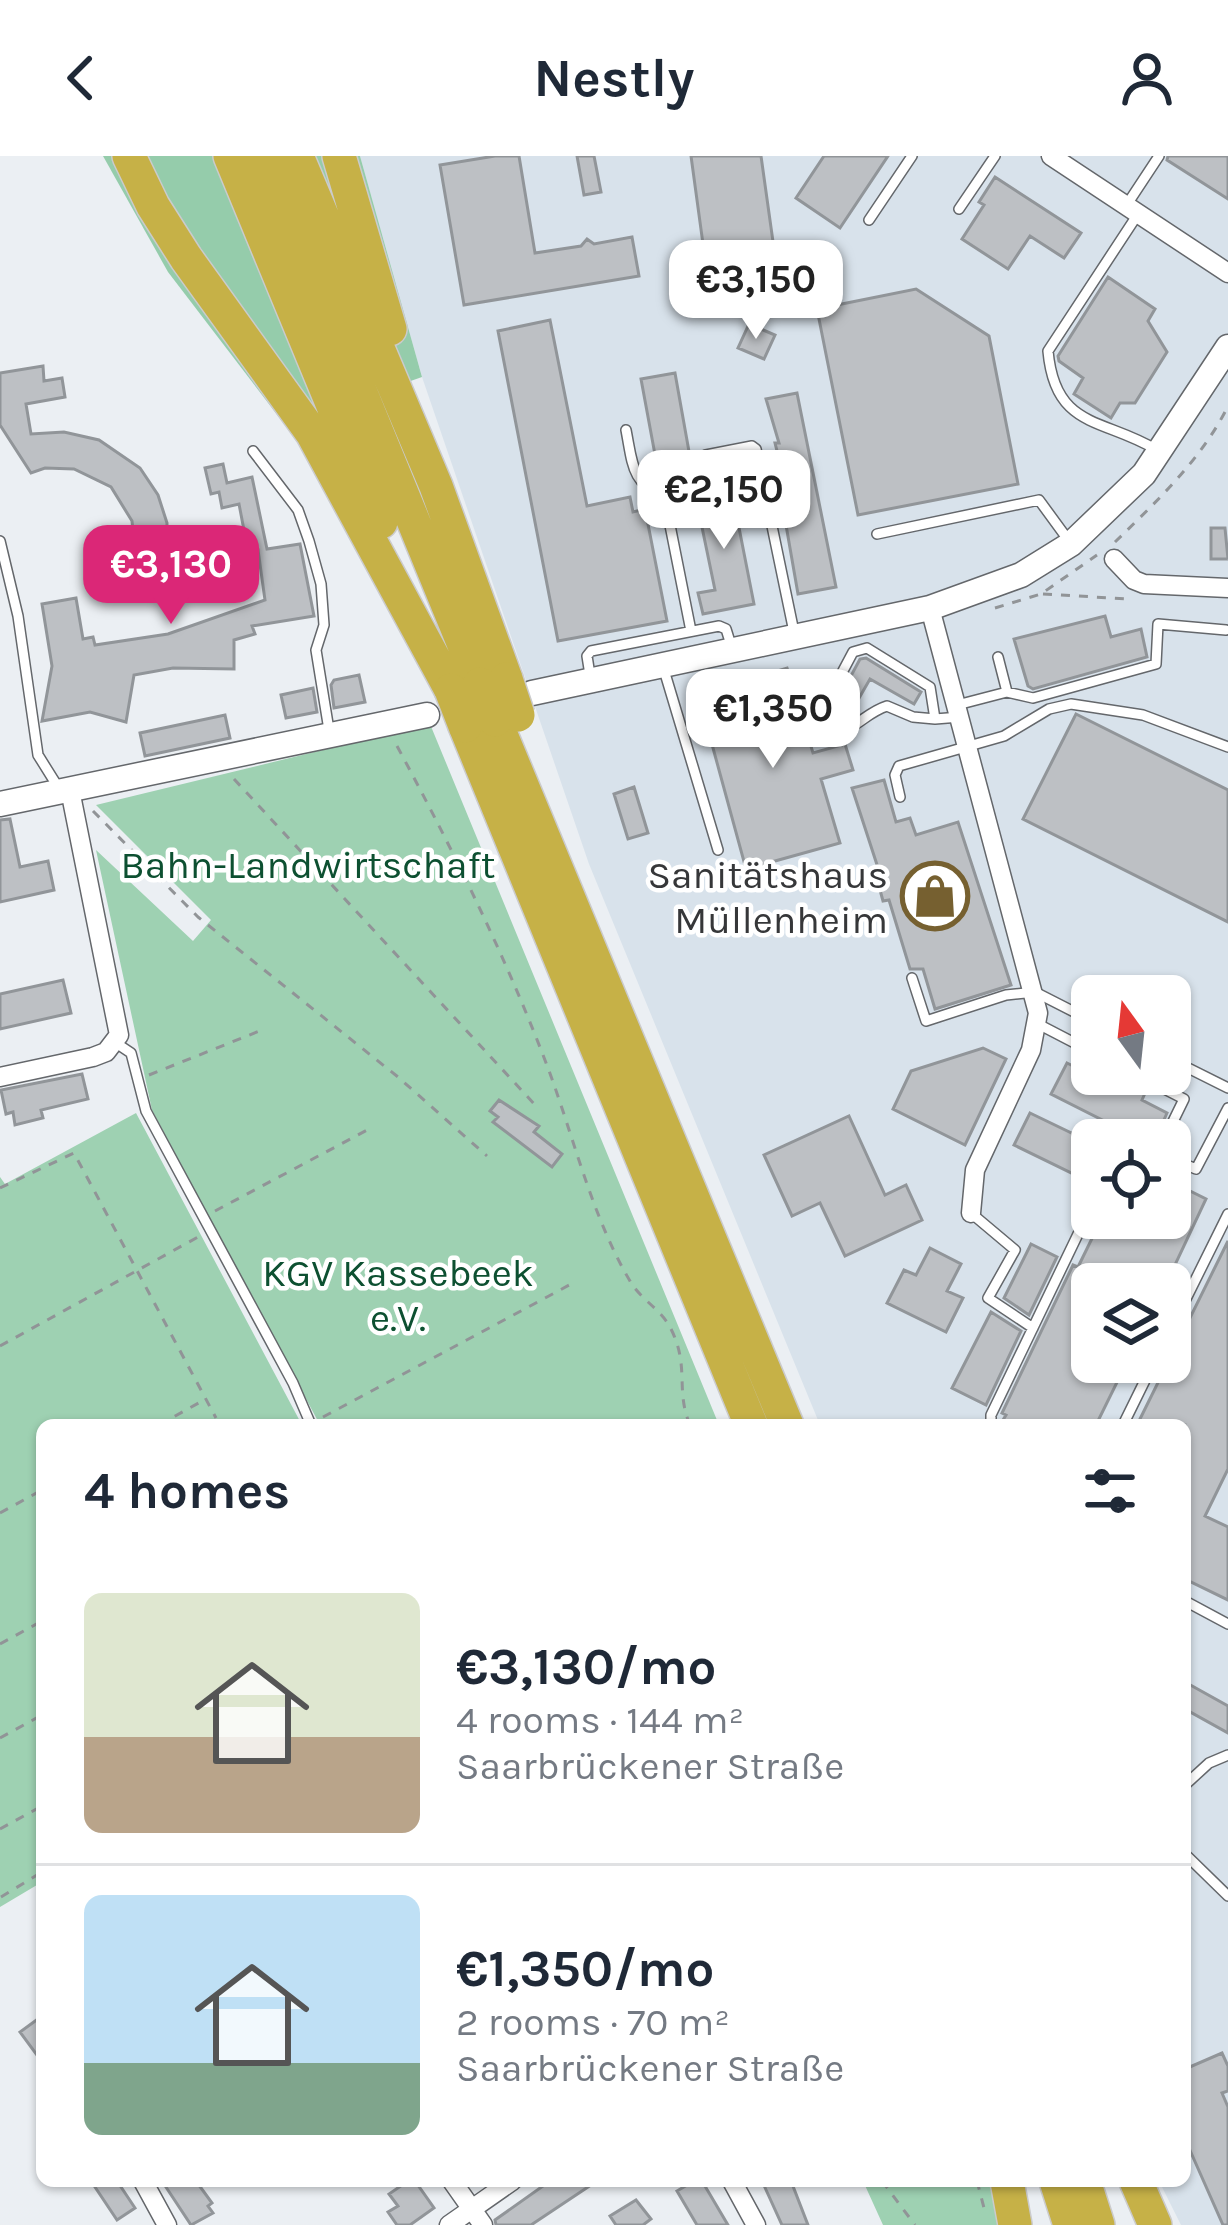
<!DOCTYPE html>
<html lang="en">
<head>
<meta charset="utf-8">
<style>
	:root { --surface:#fff; --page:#f2f2f3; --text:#1f2937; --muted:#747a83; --line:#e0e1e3; --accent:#db2777 }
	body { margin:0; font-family:Karla,sans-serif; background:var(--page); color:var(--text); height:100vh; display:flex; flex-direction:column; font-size:45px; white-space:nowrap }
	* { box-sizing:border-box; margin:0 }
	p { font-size:39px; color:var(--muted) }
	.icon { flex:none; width:66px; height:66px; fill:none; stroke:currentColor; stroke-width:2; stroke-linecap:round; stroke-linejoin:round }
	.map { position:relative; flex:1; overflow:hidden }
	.drawer { position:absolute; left:36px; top:1263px; width:1155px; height:768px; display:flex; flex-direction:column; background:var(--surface); border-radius:18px; box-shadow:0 3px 9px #0004 }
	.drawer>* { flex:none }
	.needle { width:78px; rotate:345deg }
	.buttons { position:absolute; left:1071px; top:819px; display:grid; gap:24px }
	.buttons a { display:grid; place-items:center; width:120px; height:120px; border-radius:18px; background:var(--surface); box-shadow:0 3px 9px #0004; font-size:60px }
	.price { position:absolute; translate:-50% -102px; padding:0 27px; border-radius:24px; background:#fff; color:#222; font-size:39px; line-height:78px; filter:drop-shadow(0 3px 6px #0008) }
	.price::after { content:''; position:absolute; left:50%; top:72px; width:36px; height:27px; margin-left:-18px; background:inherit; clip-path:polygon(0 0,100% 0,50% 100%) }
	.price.on { background:var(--accent); color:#fff }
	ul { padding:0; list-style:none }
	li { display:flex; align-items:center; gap:36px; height:300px; padding:0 48px }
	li+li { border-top:3px solid var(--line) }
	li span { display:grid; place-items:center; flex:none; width:336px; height:240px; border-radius:18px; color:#555 }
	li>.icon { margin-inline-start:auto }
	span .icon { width:144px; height:144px; fill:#fffc; stroke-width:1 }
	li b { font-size:51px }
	h2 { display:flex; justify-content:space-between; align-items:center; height:144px; padding:0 48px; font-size:51px }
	header { display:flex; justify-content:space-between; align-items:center; height:156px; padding:0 48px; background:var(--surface); font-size:54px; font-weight:700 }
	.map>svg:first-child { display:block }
</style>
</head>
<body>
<header><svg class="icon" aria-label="back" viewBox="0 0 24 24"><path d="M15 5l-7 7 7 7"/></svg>Nestly<svg class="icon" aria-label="person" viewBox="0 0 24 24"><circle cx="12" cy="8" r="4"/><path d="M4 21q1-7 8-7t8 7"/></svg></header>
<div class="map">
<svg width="1228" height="2069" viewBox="0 0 1228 2069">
	<rect width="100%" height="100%" fill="#ebeff3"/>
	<!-- built -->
	<path fill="#d8e2eb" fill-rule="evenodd" d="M 360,0 L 1228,0 L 1228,2069 L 1181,2069 L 1159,2025 L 1185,2025 L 1185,1269 L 820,1269 L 589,708 L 422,221 ZM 1092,840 L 1170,840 L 1170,918 L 1092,918 ZM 1092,984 L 1170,984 L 1170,1062 L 1092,1062 ZM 1092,1128 L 1170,1128 L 1170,1206 L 1092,1206 Z"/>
	<!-- green -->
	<path fill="#9ed1b2" d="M 430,568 L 719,1269 L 320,1269 L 152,954 L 96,694 L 193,785 L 211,764 L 96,649 Z
		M 136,957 L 302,1269 L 42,1269 L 42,1413 L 38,1416 L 42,1424 L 42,1726 L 0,1751 L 0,1021 L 5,1028 Z
		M 863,2025 L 990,2025 L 999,2069 L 883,2069 Z"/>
	<!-- forest -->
	<path fill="#95ccab" d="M 103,0 L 360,0 L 422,221 L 285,269 L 168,116 Z"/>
	<!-- building -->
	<path fill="#bdc0c4" stroke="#919599" stroke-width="3" d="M 495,0 L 519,0 L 535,97 L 581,90 L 587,83 L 594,88 L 632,81 L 639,120 L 464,149 L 440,9 Z
		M 577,0 L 594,0 L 601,36 L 584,39 Z
		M 691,0 L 761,0 L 775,100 L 706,110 Z
		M 824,0 L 888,0 L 840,72 L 796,42 Z
		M 1168,0 L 1228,0 L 1228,43 L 1167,4 Z
		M 995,21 L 1081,77 L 1064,102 L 1030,80 L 1008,113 L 962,83 L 984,49 L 979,46 Z
		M 1108,121 L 1155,153 L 1148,165 L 1167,196 L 1135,247 L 1120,247 L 1111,262 L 1074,238 L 1083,222 L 1059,205 L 1058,200 Z
		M 916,133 L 989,180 L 1018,328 L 858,359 L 817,153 Z
		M 550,164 L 587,350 L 630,341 L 633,356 L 645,353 L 667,465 L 558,485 L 498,175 Z
		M 749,168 L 775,179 L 764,203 L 738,192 Z
		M 43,210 L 44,225 L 62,222 L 65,241 L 26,248 L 31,278 L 64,276 L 99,284 L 140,312 L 158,339 L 167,367 L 166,412 L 161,426 L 130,415 L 135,395 L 132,365 L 111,331 L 74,313 L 45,312 L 31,317 L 0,269 L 0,217 Z
		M 675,217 L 693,318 L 691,329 L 666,334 L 661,331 L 641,223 Z
		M 797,237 L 836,431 L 798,438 L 774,300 L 778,299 L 775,287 L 779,287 L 766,243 Z
		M 223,308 L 227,327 L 252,321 L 267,393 L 300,388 L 314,460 L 252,470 L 255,478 L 234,484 L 234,513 L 173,512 L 134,519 L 126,566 L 90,556 L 42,565 L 52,510 L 42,448 L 76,442 L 83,483 L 93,481 L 95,489 L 168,478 L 265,444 L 258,394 L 248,395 L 239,348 L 222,352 L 219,336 L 211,338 L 205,312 Z
		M 730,326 L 754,448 L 703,458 L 698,437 L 715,434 L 697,347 L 706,342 L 709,330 Z
		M 1211,372 L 1225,372 L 1228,403 L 1211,403 Z
		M 1105,460 L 1111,481 L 1141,473 L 1147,501 L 1033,533 L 1028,530 L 1014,483 Z
		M 866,502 L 921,536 L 914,548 L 870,523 L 847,563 L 840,566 L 830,559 L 860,503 Z
		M 787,512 L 813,597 L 845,588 L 853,614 L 821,623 L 840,687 L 746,713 L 710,581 L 721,532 Z
		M 359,519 L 365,546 L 334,552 L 331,529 L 334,524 Z
		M 313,532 L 317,556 L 286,562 L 281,539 Z
		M 1076,558 L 1228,634 L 1228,766 L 1023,663 Z
		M 225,559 L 230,582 L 145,600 L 140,577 Z
		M 884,624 L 896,666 L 910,662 L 916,679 L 958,666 L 1011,829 L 935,853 L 923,813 L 910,813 L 889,744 L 883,745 L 877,723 L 881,721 L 852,632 Z
		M 634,631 L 648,677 L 628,683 L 614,638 Z
		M 10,663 L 20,711 L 48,705 L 54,734 L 0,746 L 0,664 Z
		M 63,824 L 71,857 L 0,873 L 0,838 Z
		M 983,892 L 1006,903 L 965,989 L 893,953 L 911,915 Z
		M 1067,907 L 1116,931 L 1121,922 L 1146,935 L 1142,944 L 1167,957 L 1155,984 L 1142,984 L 1051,938 Z
		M 82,918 L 88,943 L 41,954 L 43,962 L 15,969 L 13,956 L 6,958 L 1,934 Z
		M 499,944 L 539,970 L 534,976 L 562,998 L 552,1011 L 493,966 L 498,961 L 490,955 Z
		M 1030,957 L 1092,987 L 1092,1027 L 1014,989 Z
		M 849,960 L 885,1039 L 906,1029 L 922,1064 L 845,1100 L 820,1047 L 792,1060 L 764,999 Z
		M 1170,1025 L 1206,1043 L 1166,1128 L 1092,1128 L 1092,1206 L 1127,1206 L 1096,1269 L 1000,1269 L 1006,1259 L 1002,1257 L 1073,1109 L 1078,1111 L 1102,1062 L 1170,1062 Z
		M 1228,1085 L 1228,1313 L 1205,1360 L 1228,1371 L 1228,1444 L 1185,1423 L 1185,1269 L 1137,1269 Z
		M 1031,1088 L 1057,1101 L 1029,1159 L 1004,1142 Z
		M 930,1092 L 961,1108 L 947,1135 L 963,1142 L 946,1176 L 887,1147 L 904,1114 L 916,1119 Z
		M 991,1156 L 1021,1175 L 986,1249 L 952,1232 Z
		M 1185,1526 L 1228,1550 L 1228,1577 L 1185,1553 Z
		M 42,1860 L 42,1906 L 20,1876 Z
		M 1222,1897 L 1228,1910 L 1228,1935 L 1222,1937 L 1228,1951 L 1228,2069 L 1223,2069 L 1185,1983 L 1185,1913 Z
		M 91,2025 L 117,2025 L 135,2052 L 117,2064 Z
		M 162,2025 L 196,2025 L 212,2047 L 208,2050 L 213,2057 L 191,2069 Z
		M 408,2025 L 415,2025 L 434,2052 L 410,2069 L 397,2069 L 388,2056 L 398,2050 L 389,2038 Z
		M 550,2025 L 597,2025 L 531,2069 L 496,2069 L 495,2064 Z
		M 694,2025 L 702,2025 L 728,2069 L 697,2069 L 677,2035 Z
		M 762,2025 L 791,2025 L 808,2069 L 782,2069 Z
		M 636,2044 L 651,2063 L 643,2069 L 616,2069 L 610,2060 Z"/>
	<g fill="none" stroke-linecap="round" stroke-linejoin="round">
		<defs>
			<path id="lane" d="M 1126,50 L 1159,0
				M 959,53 L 995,0
				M 1138,58 L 1048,195 C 1055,273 1103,262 1155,293
				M 869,64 L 912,0
				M 626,274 C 633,310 631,325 665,344 L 691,475
				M 253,295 L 298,354 L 309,385 L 321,428 L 324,469 L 316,494 L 329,574
				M 665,344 L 699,337 L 706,299 L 752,290 L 756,293 L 794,476
				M 877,378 L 1039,344 L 1069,385
				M 0,385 L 18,460 L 38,599 L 58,631
				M 998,501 L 1007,536
				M 664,514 L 718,694
				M 590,519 L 587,500 L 591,495 L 719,470 L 726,473 L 731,489
				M 957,549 L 1007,536 L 1033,542 L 1156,508 L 1158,468 L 1226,474
				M 935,563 L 913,561 L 887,550 C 865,557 859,572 834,577 L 819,560 L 853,496 L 867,492 L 930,531 L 935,563 L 960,561
				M 900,641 L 895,619 L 899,610 L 1004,580 L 1049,553 L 1071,548 L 1143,559 L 1228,591
				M 912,822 L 926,865 L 1006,839 L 1035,836 L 1092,865
				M 1038,868 L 1092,896
				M 116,887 L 131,897 L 146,955 L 293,1227 L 311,1269
				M 1170,903 L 1228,932
				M 1135,918 L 1184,943 L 1164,984
				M 1170,1002 L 1196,1013 L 1228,952
				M 971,1057 L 1015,1094 L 988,1142 L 1033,1172
				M 1170,1175 L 1228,1058
				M 991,1269 L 991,1259 L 1092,1049
				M 1123,1269 L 1154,1206
				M 1185,1445 L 1228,1468
				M 1185,1629 L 1209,1607 L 1228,1599
				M 1185,1698 L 1228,1740"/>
			<path id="street" d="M 1051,0 L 1228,117
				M 1114,403 L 1134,424 L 1144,428 L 1228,432
				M 930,452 L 1038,857 L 1031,894 L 975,1014 L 971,1057
				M 0,921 L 93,901 L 106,896 L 119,879 L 70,634
				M 143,2025 L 167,2069
				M 452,2025 L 483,2069
				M 732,2025 L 756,2069
				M 449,2069 L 512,2025"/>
			<path id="secondary" d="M 532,537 L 930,452 L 1021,419 L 1071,388 L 1144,318 L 1228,191
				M 0,648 L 427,559"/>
			<path id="highway" d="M 129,0 L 153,50 L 186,102 L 312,277 L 451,534
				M 230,0 L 381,366
				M 264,0 L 480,528
				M 297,0 L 436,330 L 506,523
				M 339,0 L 390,173
				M 495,564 L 787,1269
				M 465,570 L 751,1269
				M 1007,2025 L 1015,2069
				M 1056,2025 L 1070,2069
				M 1084,2025 L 1098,2069
				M 1136,2025 L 1155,2069"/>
		</defs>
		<!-- lane casing -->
		<use href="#lane" stroke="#64676b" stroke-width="12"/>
		<!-- street casing -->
		<use href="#street" stroke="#64676b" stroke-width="21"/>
		<!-- secondary casing -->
		<use href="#secondary" stroke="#64676b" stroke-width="27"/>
		<!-- highway casing -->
		<use href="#highway" stroke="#cbcbcc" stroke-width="36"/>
		<!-- path -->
		<path stroke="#919497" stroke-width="3" stroke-dasharray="9 9" stroke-linecap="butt" d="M 1115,386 C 1156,346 1202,303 1228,250
			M 1043,438 L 1129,443
			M 995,452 L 1041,438 L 1097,399
			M 397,590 C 453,694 506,801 548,912 C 574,982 592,1061 630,1125 C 640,1143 662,1154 671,1173 C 690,1211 675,1234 690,1269
			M 234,623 L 537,951
			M 93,655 L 198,761 L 398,921 L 487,1000
			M 149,919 L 262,874
			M 0,1032 L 74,997 L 216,1262
			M 215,1055 L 371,972
			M 0,1190 L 198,1081
			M 323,1261 L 573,1127
			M 159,1269 L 204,1244
			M 0,1357 L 42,1334
			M 0,1488 L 42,1465
			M 0,1582 L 42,1559
			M 0,1673 L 42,1650
			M 1,1741 L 42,1716
			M 882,2025 L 915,2069
			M 977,2025 L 984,2052"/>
		<!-- lane -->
		<use href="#lane" stroke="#fff" stroke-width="9"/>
		<!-- street -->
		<use href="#street" stroke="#fff" stroke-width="18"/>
		<!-- secondary -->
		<use href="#secondary" stroke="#fff" stroke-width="24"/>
		<!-- highway -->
		<use href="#highway" stroke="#c6b147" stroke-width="33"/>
		<defs>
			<path id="highway-bridge" d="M 506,523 L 518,559
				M 480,528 L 495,564
				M 451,534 L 465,570"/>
		</defs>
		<!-- highway-bridge casing -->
		<use href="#highway-bridge" stroke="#cbcbcc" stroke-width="36" stroke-linecap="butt"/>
		<!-- highway-bridge -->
		<use href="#highway-bridge" stroke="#c6b147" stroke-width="33"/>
	</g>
	<!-- icons -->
	<defs>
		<symbol id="shop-ring" viewBox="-11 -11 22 22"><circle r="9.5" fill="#fff" stroke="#766030" stroke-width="1.5"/><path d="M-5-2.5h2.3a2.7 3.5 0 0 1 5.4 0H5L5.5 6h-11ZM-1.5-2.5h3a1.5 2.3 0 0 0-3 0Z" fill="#766030"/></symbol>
	</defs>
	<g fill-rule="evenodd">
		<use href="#shop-ring" x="897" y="702" width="76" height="76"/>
	</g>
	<g text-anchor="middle" stroke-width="9" stroke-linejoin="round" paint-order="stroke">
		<!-- park labels -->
		<g font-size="39" fill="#0d5031" stroke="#fff">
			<text x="308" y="722">Bahn-Landwirtschaft</text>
			<text x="398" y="1130">KGV Kassebeek<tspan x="398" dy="45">e.V.</tspan></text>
		</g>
		<!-- poi labels -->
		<g font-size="39" fill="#363739" stroke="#fff" text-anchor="end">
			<text x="888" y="732">Sanitätshaus<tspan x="888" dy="45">Müllenheim</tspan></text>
		</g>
	</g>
</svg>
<div class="buttons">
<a><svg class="needle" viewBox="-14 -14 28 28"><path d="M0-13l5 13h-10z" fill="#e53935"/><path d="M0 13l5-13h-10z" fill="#747a83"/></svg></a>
<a><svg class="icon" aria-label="locate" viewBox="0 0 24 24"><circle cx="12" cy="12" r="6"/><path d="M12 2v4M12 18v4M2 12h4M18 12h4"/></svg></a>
<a><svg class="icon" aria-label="layers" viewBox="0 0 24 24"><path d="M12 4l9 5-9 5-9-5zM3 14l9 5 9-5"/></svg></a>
</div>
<b class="price" style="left:756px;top:186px">€3,150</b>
<b class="price" style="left:724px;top:396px">€2,150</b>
<b class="price on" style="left:171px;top:471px">€3,130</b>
<b class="price" style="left:773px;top:615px">€1,350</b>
<section class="drawer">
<h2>4 homes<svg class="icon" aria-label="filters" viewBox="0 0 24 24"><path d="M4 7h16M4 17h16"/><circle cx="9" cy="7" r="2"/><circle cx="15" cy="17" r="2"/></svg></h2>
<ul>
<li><span style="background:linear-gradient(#dfe7d0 60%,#b9a48a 0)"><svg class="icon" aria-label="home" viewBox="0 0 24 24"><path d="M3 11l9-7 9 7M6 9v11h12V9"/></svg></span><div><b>€3,130/mo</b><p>4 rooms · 144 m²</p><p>Saarbrückener Straße</p></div></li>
<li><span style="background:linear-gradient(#bfe0f5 70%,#7fa58c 0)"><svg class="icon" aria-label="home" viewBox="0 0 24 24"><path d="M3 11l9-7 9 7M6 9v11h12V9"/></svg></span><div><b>€1,350/mo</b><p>2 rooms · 70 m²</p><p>Saarbrückener Straße</p></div></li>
</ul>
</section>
</div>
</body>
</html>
